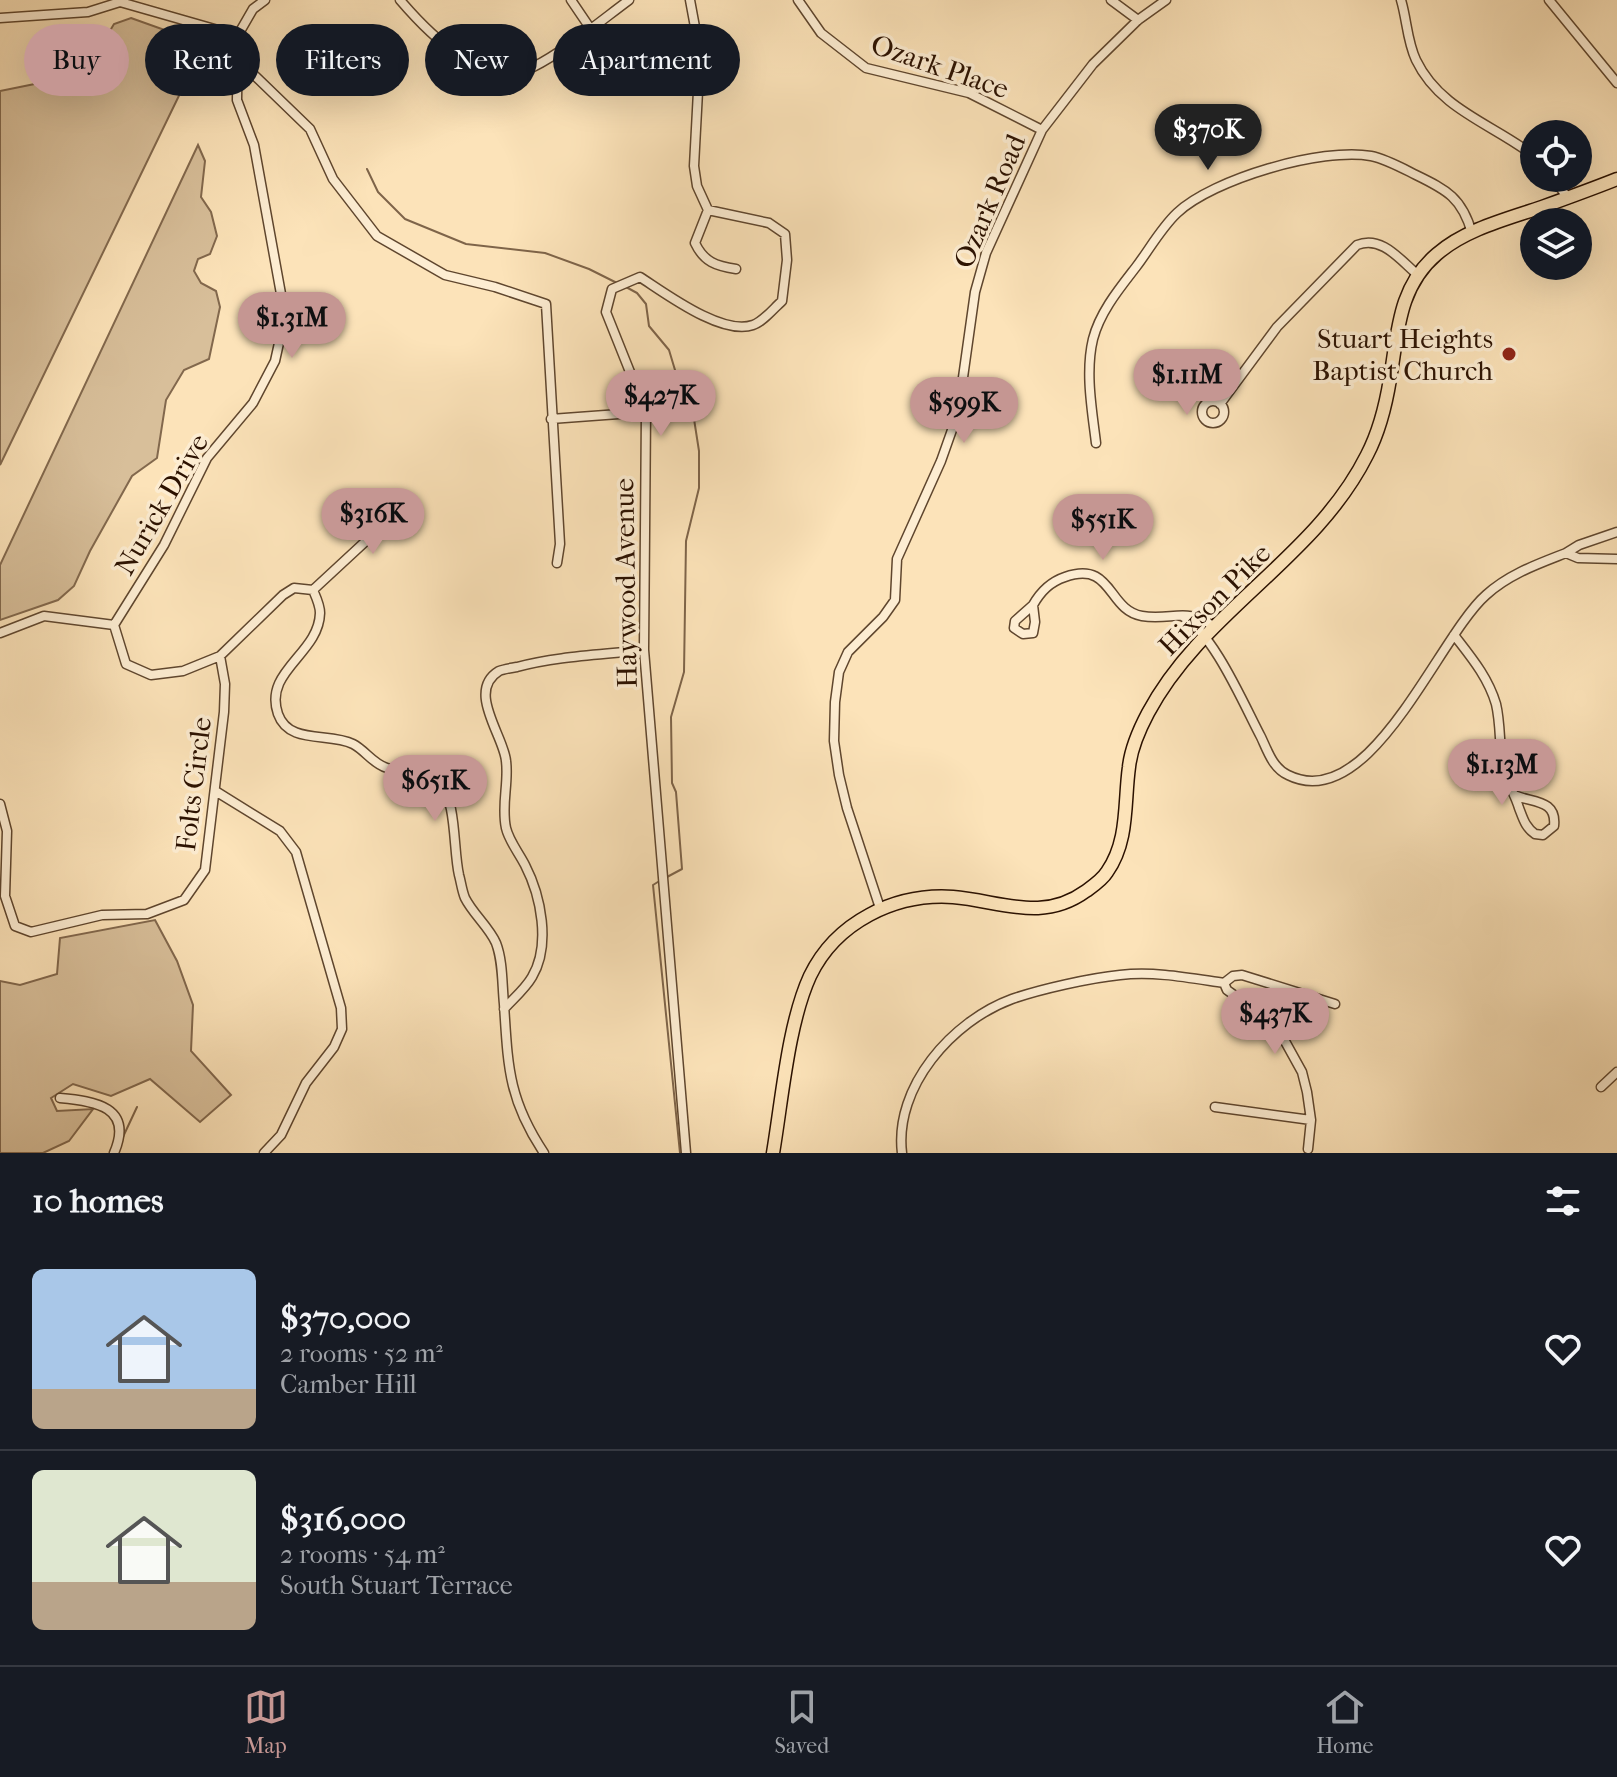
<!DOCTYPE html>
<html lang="en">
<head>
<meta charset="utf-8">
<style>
	:root { --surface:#171b24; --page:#242831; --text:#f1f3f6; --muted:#9ea1a6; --line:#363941; --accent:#c59692 }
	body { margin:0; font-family:"IM FELL French Canon",serif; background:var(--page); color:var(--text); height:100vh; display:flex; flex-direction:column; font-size:30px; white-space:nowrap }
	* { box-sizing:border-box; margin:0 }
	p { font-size:26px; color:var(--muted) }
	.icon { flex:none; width:44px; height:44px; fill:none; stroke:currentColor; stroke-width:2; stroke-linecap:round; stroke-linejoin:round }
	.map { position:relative; height:1153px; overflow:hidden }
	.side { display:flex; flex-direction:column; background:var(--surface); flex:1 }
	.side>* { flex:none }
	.top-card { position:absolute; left:24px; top:24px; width:800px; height:72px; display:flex; gap:16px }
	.fabs { position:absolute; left:1520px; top:120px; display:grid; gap:16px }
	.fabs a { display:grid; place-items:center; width:72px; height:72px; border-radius:50%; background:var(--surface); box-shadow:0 8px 32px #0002; font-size:40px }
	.price { position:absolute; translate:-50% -68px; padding:0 18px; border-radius:28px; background:var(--accent); color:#111; font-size:26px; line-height:52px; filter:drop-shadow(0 2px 4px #0008) }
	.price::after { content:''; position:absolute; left:50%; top:48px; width:24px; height:18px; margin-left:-12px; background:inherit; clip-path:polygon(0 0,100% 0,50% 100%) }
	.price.selected { background:#222; color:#fff }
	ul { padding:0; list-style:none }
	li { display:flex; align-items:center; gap:24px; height:200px; padding:0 32px }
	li+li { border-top:2px solid var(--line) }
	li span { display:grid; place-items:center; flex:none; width:224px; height:160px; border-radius:12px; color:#555 }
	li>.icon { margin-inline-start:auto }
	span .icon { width:96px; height:96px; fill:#fffc; stroke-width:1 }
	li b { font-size:34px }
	h2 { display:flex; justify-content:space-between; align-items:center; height:96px; padding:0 32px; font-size:34px }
	.tag { padding:0 28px; border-radius:36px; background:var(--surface); box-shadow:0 8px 32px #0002; font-size:28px; line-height:72px }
	.tag.selected { background:var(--accent); color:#111 }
	.dock { display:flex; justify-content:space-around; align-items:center; height:112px; border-top:2px solid var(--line); background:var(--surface); font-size:22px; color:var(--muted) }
	.dock a { display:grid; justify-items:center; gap:4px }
	.dock .selected { color:var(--accent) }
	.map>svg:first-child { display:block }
</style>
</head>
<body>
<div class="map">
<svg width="1617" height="1153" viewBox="0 0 1617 1153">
	<rect width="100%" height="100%" fill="#fce3b9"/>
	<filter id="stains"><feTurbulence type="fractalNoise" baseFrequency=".0025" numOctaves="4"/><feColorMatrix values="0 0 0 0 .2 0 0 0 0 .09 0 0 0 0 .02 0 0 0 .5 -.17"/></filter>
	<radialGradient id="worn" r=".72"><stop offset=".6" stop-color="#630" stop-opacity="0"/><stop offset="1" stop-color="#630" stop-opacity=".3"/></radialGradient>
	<!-- green -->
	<path fill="#d8bf9a" stroke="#82684d" stroke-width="2" d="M 131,18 L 204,44 L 0,465 L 0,91 L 74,76 L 99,49 L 114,24 Z
		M 198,145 L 205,161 L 201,197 L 211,212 L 217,236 L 210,254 L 198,259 L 194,271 L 201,283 L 216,291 L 220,307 L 209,359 L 184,370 L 166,400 L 157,458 L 132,476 L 90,551 L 74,586 L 58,600 L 0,620 L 0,565 Z
		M 155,920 L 177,961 L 193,1005 L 191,1051 L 231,1095 L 200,1122 L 150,1079 L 111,1096 L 73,1084 L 51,1098 L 57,1111 L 93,1109 L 69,1141 L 43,1153 L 0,1153 L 0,981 L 20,985 L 57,974 L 60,938 Z"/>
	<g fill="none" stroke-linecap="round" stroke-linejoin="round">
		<!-- stream -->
		<path stroke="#7e6449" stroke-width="2" d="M 367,169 L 378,192 L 405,219 L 466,244 L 545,253 L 589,269 L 617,283
			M 626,287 L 637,293 L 646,304 L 649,326 L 669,350 L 681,390 L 694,419 L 699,451 L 699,488 L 686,541 L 684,672 L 671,717 L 672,783 L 676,792 L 682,869 L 667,877
			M 661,880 L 653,885 L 680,1153
			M 122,1139 L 137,1107"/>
		<defs>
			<path id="minor" d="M 400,0 C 429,34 483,90 533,67 C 562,53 602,20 629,0
				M 571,0 L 590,28
				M 798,0 L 821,33 L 866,68 L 969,93 L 1042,130
				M 1111,0 L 1138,20
				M 1401,0 C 1407,20 1407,41 1416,60 C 1440,110 1493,124 1534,156
				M 1549,0 L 1617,83
				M 120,2 L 225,32 L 231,36 L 251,72 L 310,129 L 333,179 L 377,236 L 445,275 L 495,287 L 546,304 L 560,544 L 557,563
				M 0,18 L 88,12 L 120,2
				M 1553,178 L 1568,198
				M 708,210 L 695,243 C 704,262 716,266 736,269
				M1202 412a11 11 0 1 1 22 0a11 11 0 1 1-22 0Z
				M 1220,404 L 1277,327 L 1357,245 C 1382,235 1400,260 1418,275
				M 551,419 L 646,412
				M 1096,443 C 1092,410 1085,372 1093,339 C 1100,312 1119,289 1136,267 C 1149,250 1161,228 1177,213 C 1213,179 1322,147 1371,156 C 1386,159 1402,168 1416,175 C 1447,190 1462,198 1472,233
				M 1617,532 L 1579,545 L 1566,553 L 1578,558 L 1617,559
				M 313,590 C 316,597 320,605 320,613 C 319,654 263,671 278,714 C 289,745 329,732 353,744 C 365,750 373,764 387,768 C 403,773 427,767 439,781 C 457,801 453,849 459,875 C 461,882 462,891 465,898 C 473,914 489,927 496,943 C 503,961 502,984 504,1004 C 508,1066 508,1099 544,1153
				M 313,590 L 367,540 L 408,497
				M 1033,605 L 1015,621 L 1014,628 L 1023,634 L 1033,633 L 1035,622 L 1033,605 C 1041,591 1050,582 1065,577 C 1113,560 1107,610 1142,616 C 1172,621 1187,606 1214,627
				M 1182,616 C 1213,632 1244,705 1261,737 C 1268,752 1273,768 1288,775 C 1370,816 1438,637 1486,595 C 1509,574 1538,564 1566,553
				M 114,625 L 164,545 L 207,458 L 253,403 L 275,361 L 285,316 L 254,145 L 237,100 L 238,35 L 253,9 L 265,0
				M 114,625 L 126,664 L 151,675 L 183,671 L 220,656 L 283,595 L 294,588 L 313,590
				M 0,633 L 44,616 L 114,625
				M 1454,635 C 1471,657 1488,677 1496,704 C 1501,725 1499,746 1503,767 C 1506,781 1515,794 1519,808 C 1523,818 1525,827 1535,834 L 1543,835 L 1554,826 C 1557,799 1532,803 1514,795
				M 217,792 L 280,831 L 296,852 L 341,1008 L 342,1029 L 334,1047 L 306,1083 L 281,1135 L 264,1153
				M 0,804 L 7,831 L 5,896 L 15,926 L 31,932 L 102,915 L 147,914 L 184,900 L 205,870 L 224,712 L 225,684 L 220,656
				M 880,908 L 847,808 L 839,775 L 834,741 L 835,702 L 839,672 L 848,652 L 883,617 L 895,600 L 897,559 L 941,461 L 958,413 L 975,292 L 986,253 L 1042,130 L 1093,64 L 1138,20 L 1166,0
				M 1224,983 L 1233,976 L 1242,975 L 1335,1004
				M 504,1009 C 513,999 525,989 532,977 C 551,945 541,896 525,865 C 519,853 509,841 506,828 C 501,805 509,783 506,761 C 504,736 466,691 499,671 C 504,669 512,668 517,667 C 558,656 601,655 644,650
				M 1601,1087 L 1617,1072
				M 60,1098 C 95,1101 134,1107 114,1153
				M 1215,1107 L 1311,1120
				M 686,1153 L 644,650 L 646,412 L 606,312 L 612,289 L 640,277 C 665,293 722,336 753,325 C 763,322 774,308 782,301 L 787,260 L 785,234 L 769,223 L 708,210 L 697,186 L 694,166 L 700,54 L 690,0
				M 902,1153 C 894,1087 952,1021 1012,999 C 1041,989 1090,978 1120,975 C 1155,971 1190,978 1224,983 L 1227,990 L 1276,1025 L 1302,1072 L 1307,1092 L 1311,1120 L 1308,1149"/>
			<path id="primary" d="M 773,1153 C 782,1100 788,1024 810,976 C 836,922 895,893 953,897 C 1001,901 1042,923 1086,891 C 1093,886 1102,880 1107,872 C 1129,841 1124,802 1129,767 C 1131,748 1139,730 1148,713 C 1202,611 1315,559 1367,455 C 1379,432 1386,404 1390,379 C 1398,333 1398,287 1437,254 C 1466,229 1507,219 1542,207 C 1567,198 1592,189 1617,179"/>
		</defs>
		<!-- minor casing -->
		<use href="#minor" stroke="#5f462e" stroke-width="11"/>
		<!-- primary casing -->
		<use href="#primary" stroke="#2b1100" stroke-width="15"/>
		<!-- minor -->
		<use href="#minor" stroke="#fdedd2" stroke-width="8"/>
		<!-- primary -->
		<use href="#primary" stroke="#fce3b9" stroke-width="12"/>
	</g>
	<!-- markers -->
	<circle fill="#8f2418" stroke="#fdedd2" stroke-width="3" cx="1509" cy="354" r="8"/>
	<g text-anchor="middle" stroke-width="7" stroke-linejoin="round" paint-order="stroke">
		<!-- street labels -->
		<g font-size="28" fill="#2b1100" stroke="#fdedd2">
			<text transform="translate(940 66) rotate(19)" y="10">Ozark Place</text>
			<text transform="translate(989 201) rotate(-67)" y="10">Ozark Road</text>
			<text transform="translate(161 504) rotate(-60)" y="10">Nurick Drive</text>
			<text transform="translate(625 583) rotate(-91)" y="10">Haywood Avenue</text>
			<text transform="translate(1214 599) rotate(-45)" y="10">Hixson Pike</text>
			<text transform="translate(193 784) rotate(-83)" y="10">Folts Circle</text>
		</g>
		<!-- poi labels -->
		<g font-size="28" fill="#2b1100" stroke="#fdedd2" text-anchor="end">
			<text x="1493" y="348">Stuart Heights<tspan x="1493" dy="32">Baptist Church</tspan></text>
		</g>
	</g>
	<rect width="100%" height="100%" filter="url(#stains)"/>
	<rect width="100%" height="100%" fill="url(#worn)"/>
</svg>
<div class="fabs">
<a><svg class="icon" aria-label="locate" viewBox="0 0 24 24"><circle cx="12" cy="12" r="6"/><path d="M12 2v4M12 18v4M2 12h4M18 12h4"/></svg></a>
<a><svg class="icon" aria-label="layers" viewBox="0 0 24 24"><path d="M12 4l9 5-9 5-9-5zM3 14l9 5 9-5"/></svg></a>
</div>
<b class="price selected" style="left:1208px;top:172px">$370K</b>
<b class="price" style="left:292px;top:360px">$1.31M</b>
<b class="price" style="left:1187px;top:417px">$1.11M</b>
<b class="price" style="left:661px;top:438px">$427K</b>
<b class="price" style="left:964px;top:445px">$599K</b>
<b class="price" style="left:373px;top:556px">$316K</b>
<b class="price" style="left:1103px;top:562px">$551K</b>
<b class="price" style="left:1502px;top:807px">$1.13M</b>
<b class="price" style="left:435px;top:823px">$651K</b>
<b class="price" style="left:1275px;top:1056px">$437K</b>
<div class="top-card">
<a class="tag selected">Buy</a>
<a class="tag">Rent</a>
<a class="tag">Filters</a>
<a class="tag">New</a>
<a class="tag">Apartment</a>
</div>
</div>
<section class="side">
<h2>10 homes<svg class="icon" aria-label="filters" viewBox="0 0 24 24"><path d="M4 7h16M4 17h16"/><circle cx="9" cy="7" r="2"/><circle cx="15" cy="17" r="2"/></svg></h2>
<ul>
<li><span style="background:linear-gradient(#a9c7e8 75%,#b9a48a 0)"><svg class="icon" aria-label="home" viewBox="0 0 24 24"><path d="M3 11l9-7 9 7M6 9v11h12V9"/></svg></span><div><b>$370,000</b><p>2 rooms · 52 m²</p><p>Camber Hill</p></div><svg class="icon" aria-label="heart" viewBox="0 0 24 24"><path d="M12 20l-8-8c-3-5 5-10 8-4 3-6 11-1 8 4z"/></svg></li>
<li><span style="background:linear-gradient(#dfe7d0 70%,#b9a48a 0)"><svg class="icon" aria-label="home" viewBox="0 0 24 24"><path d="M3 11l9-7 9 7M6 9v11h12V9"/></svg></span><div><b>$316,000</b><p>2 rooms · 54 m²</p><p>South Stuart Terrace</p></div><svg class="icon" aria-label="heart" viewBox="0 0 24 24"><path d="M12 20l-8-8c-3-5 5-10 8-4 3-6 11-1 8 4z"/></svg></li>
</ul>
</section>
<nav class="dock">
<a class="selected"><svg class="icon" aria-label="map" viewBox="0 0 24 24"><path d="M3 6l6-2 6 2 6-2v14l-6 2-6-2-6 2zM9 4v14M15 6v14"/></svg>Map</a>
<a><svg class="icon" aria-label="saved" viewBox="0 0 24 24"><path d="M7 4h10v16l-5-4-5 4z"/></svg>Saved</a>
<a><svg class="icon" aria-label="home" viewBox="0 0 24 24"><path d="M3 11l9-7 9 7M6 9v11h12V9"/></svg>Home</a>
</nav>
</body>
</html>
